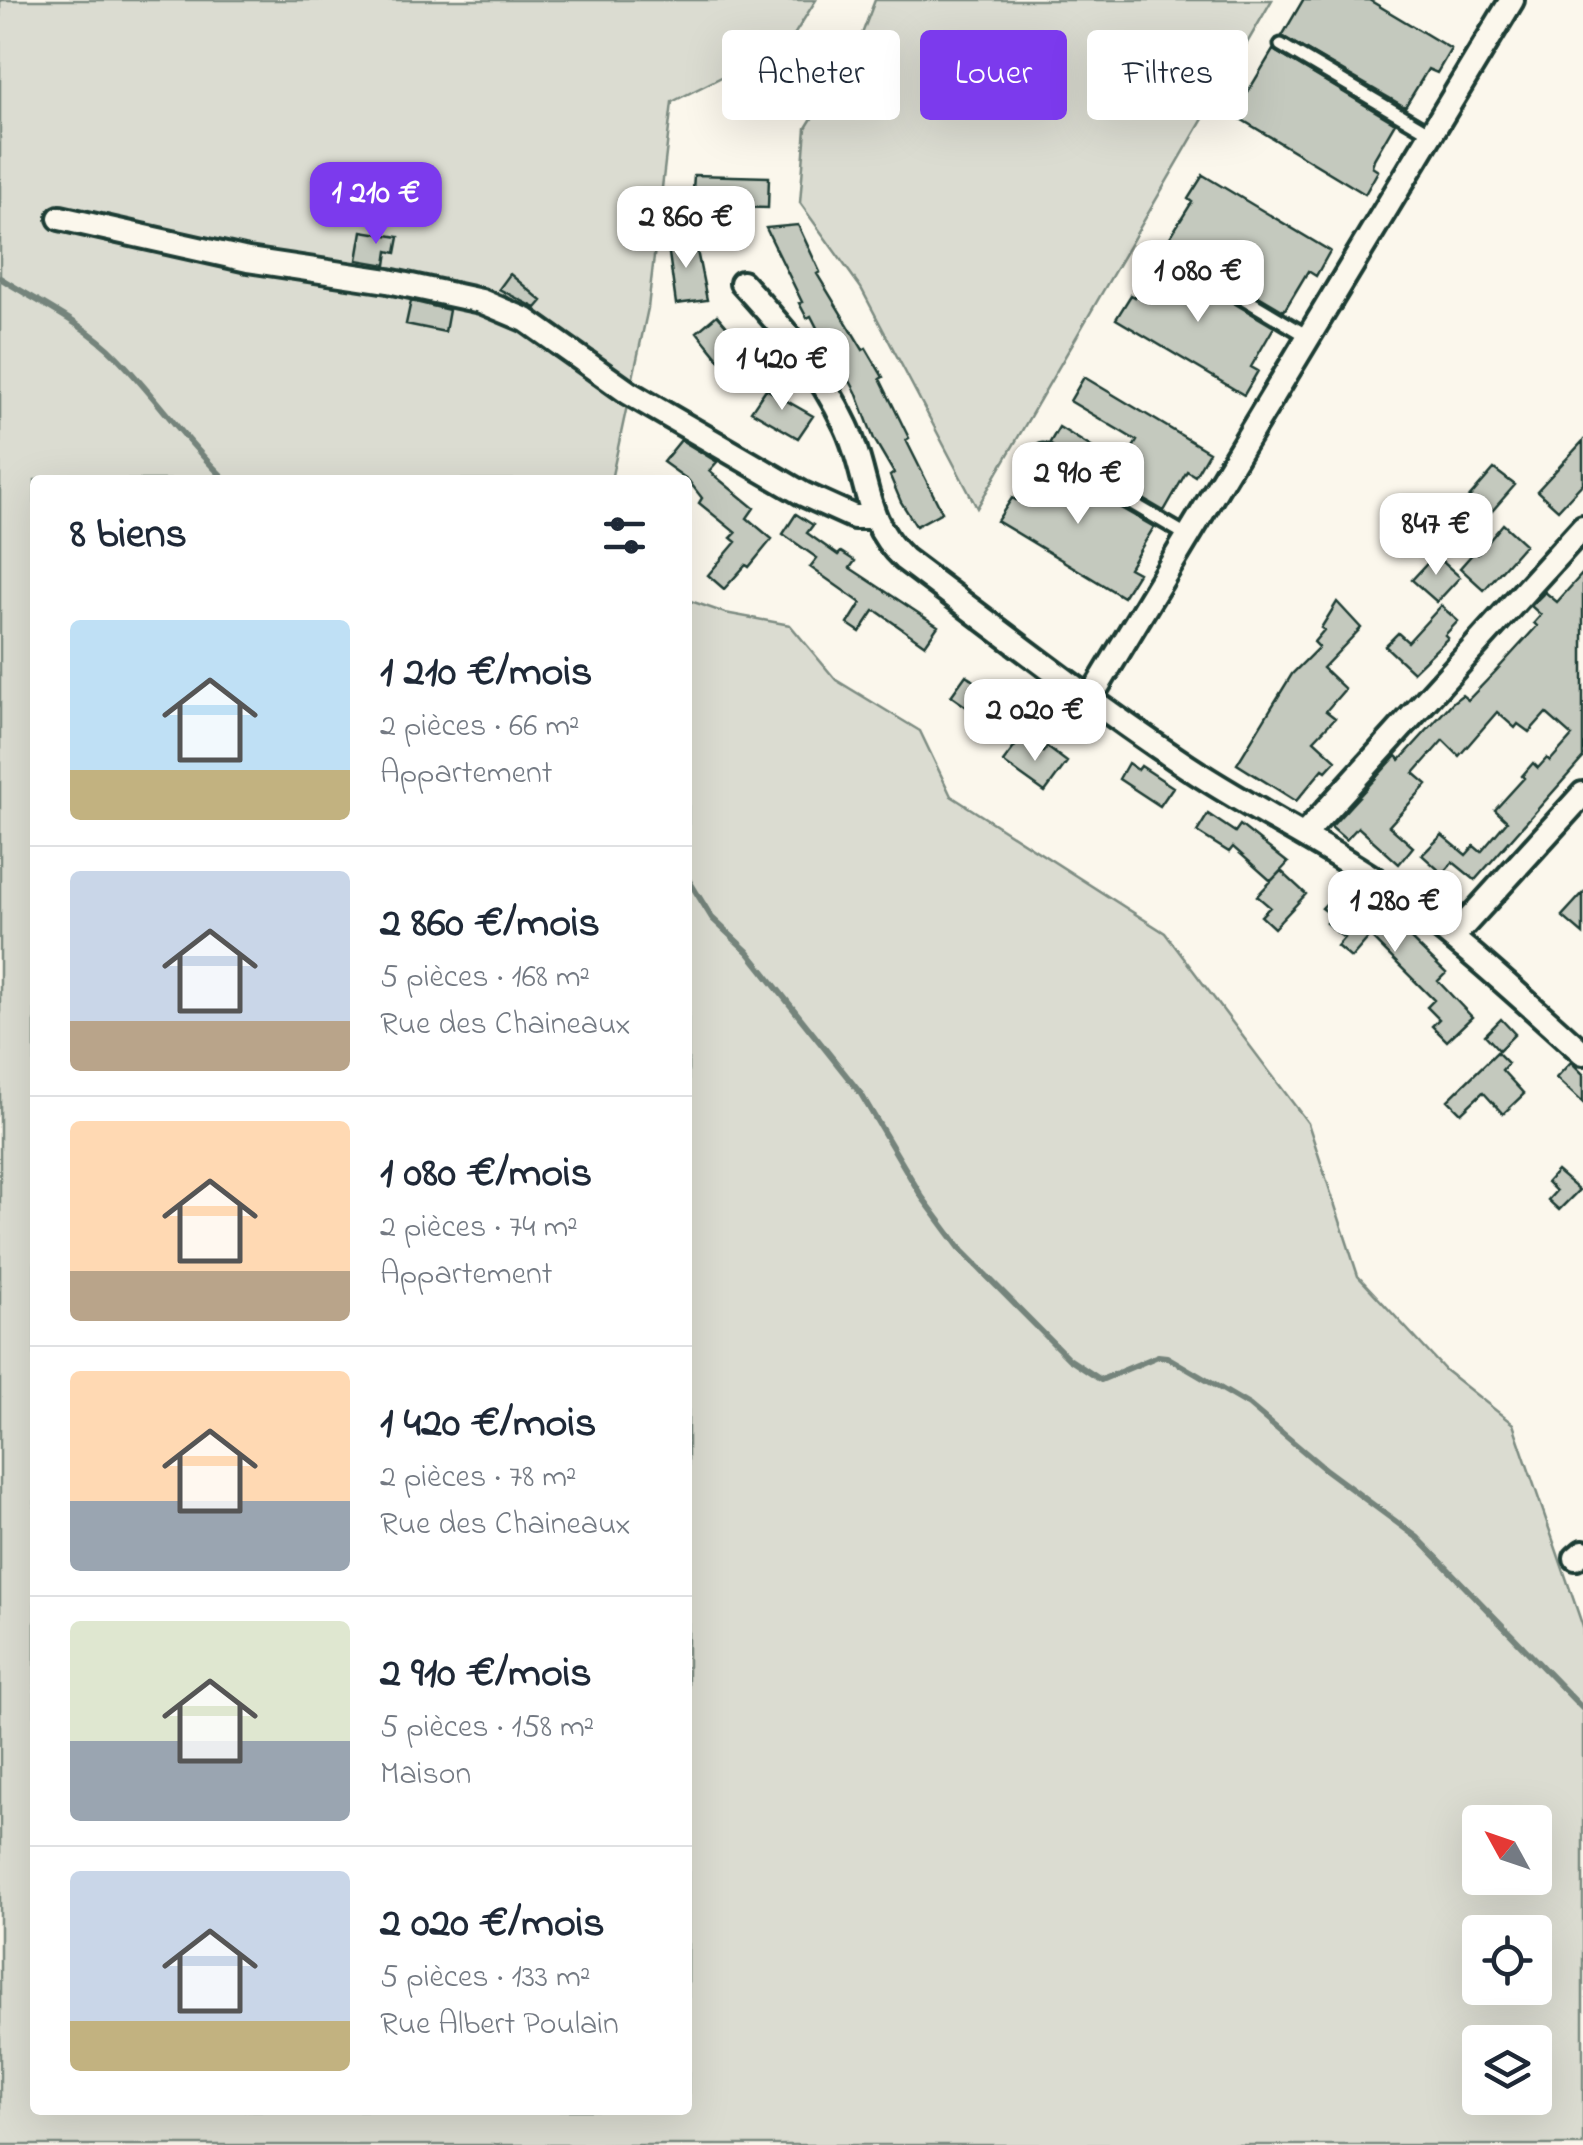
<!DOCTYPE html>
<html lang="fr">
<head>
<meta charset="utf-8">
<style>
	:root { --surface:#fff; --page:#f6f6f7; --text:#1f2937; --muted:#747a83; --line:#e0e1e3; --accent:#7c3aed }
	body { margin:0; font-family:"Indie Flower",sans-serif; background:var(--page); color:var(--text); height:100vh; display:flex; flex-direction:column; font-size:38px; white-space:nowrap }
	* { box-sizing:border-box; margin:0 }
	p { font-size:32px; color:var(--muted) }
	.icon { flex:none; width:55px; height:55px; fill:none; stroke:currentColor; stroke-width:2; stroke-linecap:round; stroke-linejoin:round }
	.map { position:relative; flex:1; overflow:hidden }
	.sheet { position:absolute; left:30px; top:475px; width:662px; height:1640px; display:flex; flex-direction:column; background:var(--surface); border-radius:10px; box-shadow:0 10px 40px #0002 }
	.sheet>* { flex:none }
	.guide { position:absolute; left:722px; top:30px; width:710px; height:90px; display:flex; gap:20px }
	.needle { width:65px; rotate:310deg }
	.fabs { position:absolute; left:1462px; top:1805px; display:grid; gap:20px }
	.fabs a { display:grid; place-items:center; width:90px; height:90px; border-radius:10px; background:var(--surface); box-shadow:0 10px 40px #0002; font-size:50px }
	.price { position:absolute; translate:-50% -85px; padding:0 22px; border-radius:20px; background:#fff; color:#222; font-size:32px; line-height:65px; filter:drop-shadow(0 2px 5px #0008) }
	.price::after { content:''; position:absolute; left:50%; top:60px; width:30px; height:22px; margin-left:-15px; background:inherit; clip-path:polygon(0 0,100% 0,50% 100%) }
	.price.on { background:var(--accent); color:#fff }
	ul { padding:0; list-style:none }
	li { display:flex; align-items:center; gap:30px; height:250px; padding:0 40px }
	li+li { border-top:2px solid var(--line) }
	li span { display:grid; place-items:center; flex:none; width:280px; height:200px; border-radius:10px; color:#555 }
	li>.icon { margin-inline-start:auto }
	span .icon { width:120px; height:120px; fill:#fffc; stroke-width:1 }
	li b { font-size:42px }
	h2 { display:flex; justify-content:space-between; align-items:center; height:120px; padding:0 40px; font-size:42px }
	.pill { padding:0 35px; border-radius:10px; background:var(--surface); box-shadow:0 10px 40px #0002; font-size:35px; line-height:90px }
	.pill.on { background:var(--accent); color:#fff }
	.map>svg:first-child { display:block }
</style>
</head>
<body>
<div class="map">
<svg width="1583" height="2145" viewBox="0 0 1583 2145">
	<rect width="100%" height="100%" fill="#fbf7ec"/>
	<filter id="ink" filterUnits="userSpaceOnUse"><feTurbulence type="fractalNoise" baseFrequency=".01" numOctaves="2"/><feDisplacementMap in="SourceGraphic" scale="20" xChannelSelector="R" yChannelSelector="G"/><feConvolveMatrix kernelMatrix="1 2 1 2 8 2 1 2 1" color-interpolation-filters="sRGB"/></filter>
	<g filter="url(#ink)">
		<!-- green -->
		<path fill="#dbdcd1" stroke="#7d8c82" stroke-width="2.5" fill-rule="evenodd" d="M 0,0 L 816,0 L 789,43 L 672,102 L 648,308 L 611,480 L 35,480 L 35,2110 L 688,2110 L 688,600 L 725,613 L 790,625 L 836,680 L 920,731 L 951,796 L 1165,933 L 1308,1123 L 1358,1276 L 1445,1370 L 1513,1424 L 1583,1627 L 1583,2145 L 0,2145 ZM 1480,1822 L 1535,1822 L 1535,1878 L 1480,1878 ZM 1480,1932 L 1535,1932 L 1535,1988 L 1480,1988 ZM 1480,2042 L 1535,2042 L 1535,2098 L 1480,2098 Z
			M 875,0 L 1272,0 L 977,508 L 861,288 L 800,203 L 806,128 L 859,42 Z"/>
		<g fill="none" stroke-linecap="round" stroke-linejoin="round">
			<!-- stream -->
			<path stroke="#74847b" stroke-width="6" d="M 0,278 C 38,302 85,324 117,357 C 155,396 186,442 226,480
				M 688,879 L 712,918 L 748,952 L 861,1094 L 922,1197 L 962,1251 L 1069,1359 L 1101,1380 L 1158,1356 L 1167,1357 L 1249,1405 L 1326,1470 L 1418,1538 L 1583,1709"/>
		</g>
		<!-- building -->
		<path fill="#c4c9be" stroke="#1f3d34" stroke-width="2.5" d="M 1303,0 L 1369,0 L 1451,49 L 1437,73 L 1428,69 L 1405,107 L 1282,36 Z
			M 1273,50 L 1395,123 L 1374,159 L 1372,167 L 1378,171 L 1365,194 L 1234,115 Z
			M 694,175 L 769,177 L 768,208 L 692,206 Z
			M 1203,175 L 1330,251 L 1316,276 L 1308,271 L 1284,311 L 1167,242 L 1192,202 L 1188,199 Z
			M 798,225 L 820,272 L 817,274 L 863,350 L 866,348 L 883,377 L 880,379 L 909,438 L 906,440 L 942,512 L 916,526 L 901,502 L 890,476 L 894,473 L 874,439 L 856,392 L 840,363 L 836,365 L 811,316 L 807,318 L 799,303 L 802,302 L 766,228 Z
			M 362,231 L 399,237 L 396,253 L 388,251 L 386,265 L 357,260 Z
			M 694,236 L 707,300 L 676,304 L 667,239 Z
			M 1158,258 L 1274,327 L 1251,367 L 1258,371 L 1244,395 L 1116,319 L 1131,295 L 1135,297 Z
			M 510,274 L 542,301 L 536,308 L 499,289 Z
			M 411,301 L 449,310 L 445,332 L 406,324 Z
			M 717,315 L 762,367 L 739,384 L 697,332 Z
			M 1084,377 L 1209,452 L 1195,476 L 1187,471 L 1164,511 L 1049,444 L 1059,427 L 1122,466 L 1137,441 L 1070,401 Z
			M 766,389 L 813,416 L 798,438 L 751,411 Z
			M 681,440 L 717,462 L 709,471 L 754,508 L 747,518 L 772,539 L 749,567 L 746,565 L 724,589 L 708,575 L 736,542 L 731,538 L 736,533 L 699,503 L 702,498 L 688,480 L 663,462 Z
			M 1583,441 L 1583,483 L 1558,510 L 1537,491 Z
			M 1039,461 L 1154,527 L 1129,568 L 1138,573 L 1123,597 L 997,521 L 1012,498 L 1016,500 Z
			M 1494,469 L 1515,485 L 1486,518 L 1467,500 Z
			M 796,514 L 813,525 L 807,533 L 838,555 L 841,552 L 855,561 L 850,568 L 938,626 L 925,645 L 878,612 L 874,611 L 860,632 L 848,624 L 861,603 L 810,567 L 817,558 L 783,534 Z
			M 1503,524 L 1525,544 L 1484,590 L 1460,568 L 1475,551 L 1478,554 Z
			M 1435,555 L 1460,577 L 1437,602 L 1412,580 Z
			M 1583,573 L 1583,758 L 1475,880 L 1453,862 L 1443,874 L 1422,855 L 1442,835 L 1466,855 L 1474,846 L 1481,852 L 1507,821 L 1495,810 L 1524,778 L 1522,776 L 1533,763 L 1538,768 L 1547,758 L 1550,761 L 1572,736 L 1546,713 L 1529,732 L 1518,724 L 1515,728 L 1497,712 L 1459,756 L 1443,740 L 1414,773 L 1427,784 L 1389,826 L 1413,847 L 1399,864 L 1358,827 L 1346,840 L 1331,827 L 1396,756 L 1400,760 L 1453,702 L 1462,695 L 1468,700 L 1495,672 L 1537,626 L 1534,623 L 1541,615 L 1531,606 L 1545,592 L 1557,602 Z
			M 1337,602 L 1361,628 L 1323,668 L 1345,689 L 1326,711 L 1335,718 L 1314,740 L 1336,760 L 1326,771 L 1323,769 L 1296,801 L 1237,764 L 1292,674 L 1319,647 L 1314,642 L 1324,630 L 1321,628 Z
			M 1441,606 L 1458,621 L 1445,635 L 1448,638 L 1413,672 L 1385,646 L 1398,633 L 1408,642 Z
			M 966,675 L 999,699 L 984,719 L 951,696 Z
			M 1022,737 L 1043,752 L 1047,747 L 1067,762 L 1045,792 L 1003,762 Z
			M 1128,763 L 1138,770 L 1141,766 L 1173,787 L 1160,806 L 1119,779 Z
			M 1208,814 L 1235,832 L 1240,825 L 1288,863 L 1271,881 L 1233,847 L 1229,852 L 1197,832 Z
			M 1281,871 L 1306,894 L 1274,928 L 1261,916 L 1270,907 L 1257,896 Z
			M 1342,887 L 1384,911 L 1376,924 L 1396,941 L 1405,933 L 1446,973 L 1438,981 L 1472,1017 L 1447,1041 L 1432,1026 L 1439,1019 L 1427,1007 L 1434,1000 L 1370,936 L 1351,958 L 1337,946 L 1344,938 L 1326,923 L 1333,916 L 1322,908 Z
			M 1583,893 L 1583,934 L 1562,916 Z
			M 1501,1019 L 1515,1034 L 1499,1050 L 1485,1035 Z
			M 1497,1052 L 1508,1063 L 1502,1070 L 1524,1094 L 1503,1114 L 1483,1092 L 1461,1113 L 1448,1100 Z
			M 1571,1062 L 1583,1074 L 1583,1103 L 1556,1078 Z
			M 1557,1171 L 1579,1190 L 1559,1210 L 1548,1200 L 1556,1191 L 1547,1182 Z"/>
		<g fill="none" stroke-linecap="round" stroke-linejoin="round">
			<defs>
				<path id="lane" d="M 1281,45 L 1432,134
					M 1163,250 L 1309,337
					M 1043,451 L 1188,536"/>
				<path id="street" d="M 60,218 L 248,260 L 388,281 L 481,301 L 526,320 L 629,393 L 803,494 L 854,517 L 873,517
					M 742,283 C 783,328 820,370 846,426 C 869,474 862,520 904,559 C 995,627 1085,698 1179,761 C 1246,807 1320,841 1386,887 C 1457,937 1519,996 1583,1053
					M 1091,697 L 1512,0
					M 1304,835 L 1583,527
					M 1453,937 L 1583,794
					M 1576,1558 L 1583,1552"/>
			</defs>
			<!-- lane casing -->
			<use href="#lane" stroke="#1f3d34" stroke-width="19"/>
			<!-- street casing -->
			<use href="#street" stroke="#1f3d34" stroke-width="30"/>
			<!-- lane -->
			<use href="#lane" stroke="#fbf7ec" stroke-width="11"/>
			<!-- street -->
			<use href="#street" stroke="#fbf7ec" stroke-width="22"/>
		</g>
	</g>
</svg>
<div class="fabs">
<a><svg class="needle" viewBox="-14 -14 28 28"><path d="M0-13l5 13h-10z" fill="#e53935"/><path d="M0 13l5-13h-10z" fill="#747a83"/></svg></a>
<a><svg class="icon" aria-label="locate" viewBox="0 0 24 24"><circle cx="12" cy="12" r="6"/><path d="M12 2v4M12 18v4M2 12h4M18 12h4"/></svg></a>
<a><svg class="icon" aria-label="layers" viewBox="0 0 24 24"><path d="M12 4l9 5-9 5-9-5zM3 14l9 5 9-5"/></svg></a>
</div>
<b class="price on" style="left:376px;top:247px">1 210 €</b>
<b class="price" style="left:686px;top:271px">2 860 €</b>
<b class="price" style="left:1198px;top:325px">1 080 €</b>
<b class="price" style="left:782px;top:413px">1 420 €</b>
<b class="price" style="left:1078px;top:527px">2 910 €</b>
<b class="price" style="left:1436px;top:578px">847 €</b>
<b class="price" style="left:1035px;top:764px">2 020 €</b>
<b class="price" style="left:1395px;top:955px">1 280 €</b>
<div class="guide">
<a class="pill">Acheter</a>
<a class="pill on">Louer</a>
<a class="pill">Filtres</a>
</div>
<section class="sheet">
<h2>8 biens<svg class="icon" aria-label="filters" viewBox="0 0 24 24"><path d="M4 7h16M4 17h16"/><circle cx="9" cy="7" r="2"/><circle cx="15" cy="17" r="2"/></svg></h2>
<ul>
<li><span style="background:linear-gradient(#bfe0f5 75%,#c2b280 0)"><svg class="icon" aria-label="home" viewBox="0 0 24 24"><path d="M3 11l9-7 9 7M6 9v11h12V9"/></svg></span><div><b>1 210 €/mois</b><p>2 pièces · 66 m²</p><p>Appartement</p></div></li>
<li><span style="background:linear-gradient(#c9d6e8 75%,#b9a48a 0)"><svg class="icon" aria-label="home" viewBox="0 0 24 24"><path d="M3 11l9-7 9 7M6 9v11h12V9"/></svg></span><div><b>2 860 €/mois</b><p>5 pièces · 168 m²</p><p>Rue des Chaineaux</p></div></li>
<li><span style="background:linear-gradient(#ffd9b3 75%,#b9a48a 0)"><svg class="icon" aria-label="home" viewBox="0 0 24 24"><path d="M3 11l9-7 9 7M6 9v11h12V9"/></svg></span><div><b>1 080 €/mois</b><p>2 pièces · 74 m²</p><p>Appartement</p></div></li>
<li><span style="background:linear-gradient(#ffd9b3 65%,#9aa5b1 0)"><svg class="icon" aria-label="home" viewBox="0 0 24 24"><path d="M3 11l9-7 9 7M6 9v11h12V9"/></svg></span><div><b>1 420 €/mois</b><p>2 pièces · 78 m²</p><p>Rue des Chaineaux</p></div></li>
<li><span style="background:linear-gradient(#dfe7d0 60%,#9aa5b1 0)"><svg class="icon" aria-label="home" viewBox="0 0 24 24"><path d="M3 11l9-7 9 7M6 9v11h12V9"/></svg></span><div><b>2 910 €/mois</b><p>5 pièces · 158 m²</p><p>Maison</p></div></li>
<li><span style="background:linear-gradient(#c9d6e8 75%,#c2b280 0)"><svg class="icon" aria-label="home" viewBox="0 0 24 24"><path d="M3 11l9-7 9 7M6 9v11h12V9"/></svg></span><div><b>2 020 €/mois</b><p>5 pièces · 133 m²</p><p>Rue Albert Poulain</p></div></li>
</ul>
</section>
</div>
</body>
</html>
